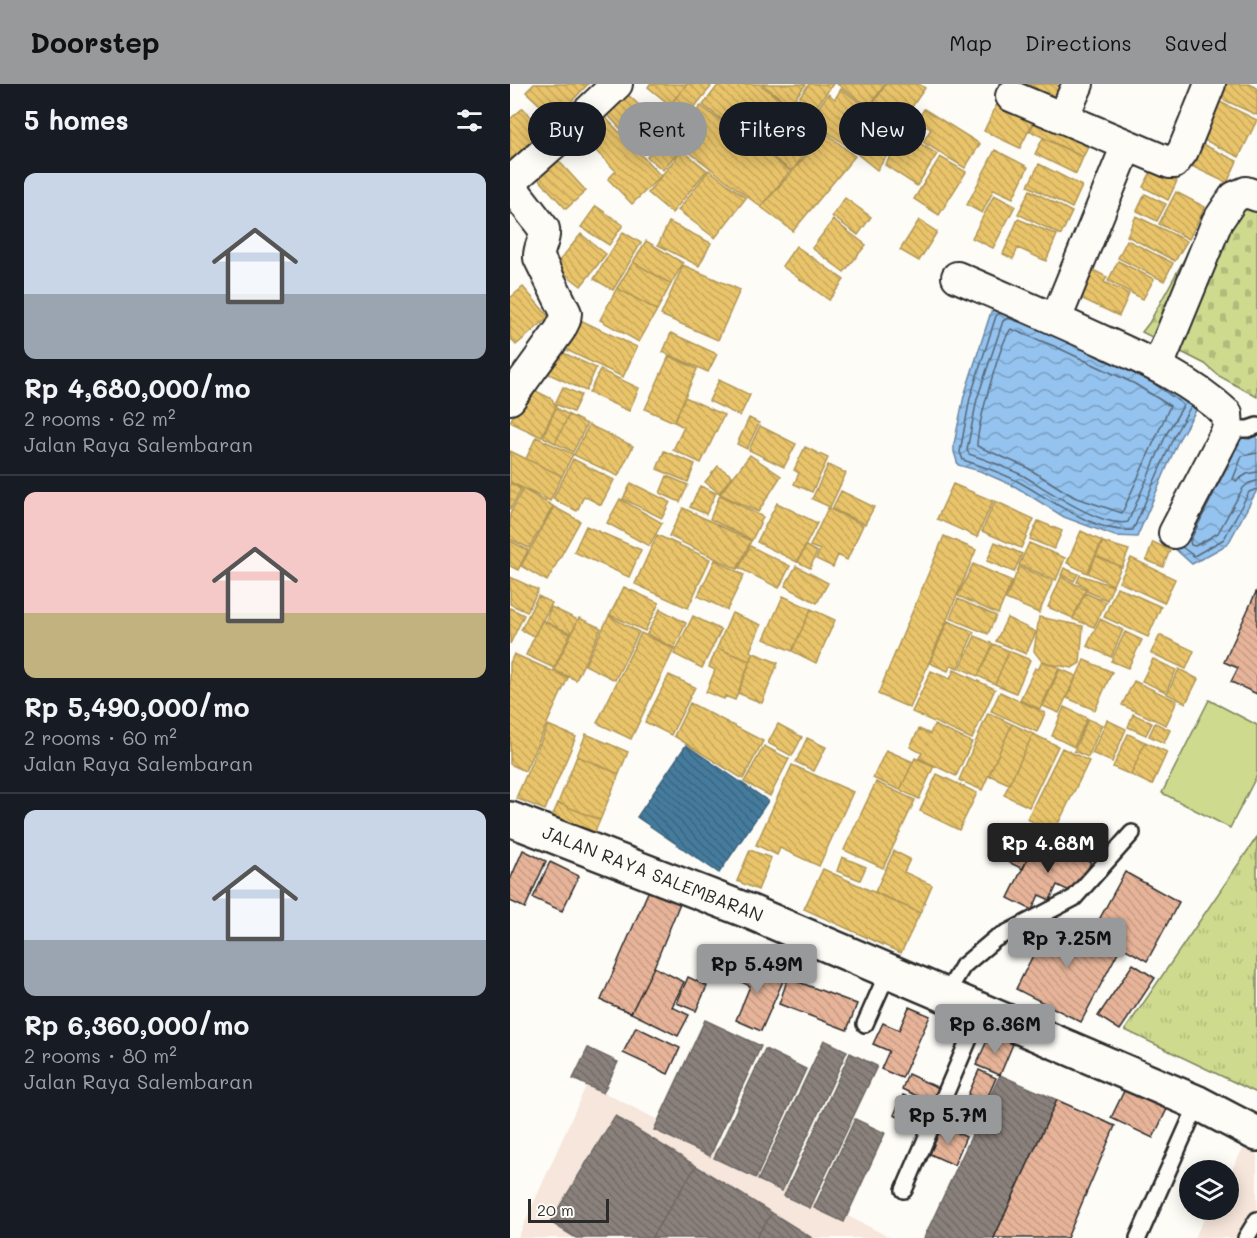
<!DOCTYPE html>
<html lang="en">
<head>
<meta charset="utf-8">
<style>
	:root { --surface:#171b24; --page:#20242c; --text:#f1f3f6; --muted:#9ea1a6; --line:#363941; --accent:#98999b }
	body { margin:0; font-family:Mali,sans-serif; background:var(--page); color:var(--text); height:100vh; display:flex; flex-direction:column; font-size:22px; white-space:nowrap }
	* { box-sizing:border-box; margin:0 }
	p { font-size:20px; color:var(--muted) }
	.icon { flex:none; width:33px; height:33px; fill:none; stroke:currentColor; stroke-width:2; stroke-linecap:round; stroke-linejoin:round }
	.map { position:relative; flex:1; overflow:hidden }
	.sheet { display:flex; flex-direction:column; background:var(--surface); width:510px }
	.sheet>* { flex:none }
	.top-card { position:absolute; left:18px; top:18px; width:570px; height:54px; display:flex; gap:12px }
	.fabs { position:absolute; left:669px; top:1076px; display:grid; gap:12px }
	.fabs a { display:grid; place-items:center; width:60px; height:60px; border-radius:50%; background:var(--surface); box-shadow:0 3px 15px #0003; font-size:30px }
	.scale { position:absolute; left:18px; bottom:15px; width:81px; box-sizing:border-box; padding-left:6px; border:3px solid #2b2b2b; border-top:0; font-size:16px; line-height:21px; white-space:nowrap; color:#2b2b2b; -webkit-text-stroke:4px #fdfcf7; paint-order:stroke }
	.price { position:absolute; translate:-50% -51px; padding:0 14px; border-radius:6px; background:var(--accent); color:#111; font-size:20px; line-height:39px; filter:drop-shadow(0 2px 3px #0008) }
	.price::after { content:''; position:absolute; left:50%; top:36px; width:18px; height:14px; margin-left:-9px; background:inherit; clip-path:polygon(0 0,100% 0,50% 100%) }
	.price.active { background:#222; color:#fff }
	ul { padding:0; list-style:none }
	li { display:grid; align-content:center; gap:12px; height:318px; padding:0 24px }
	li+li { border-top:2px solid var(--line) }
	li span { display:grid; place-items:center; height:186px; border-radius:12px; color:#555 }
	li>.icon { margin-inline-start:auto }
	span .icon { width:108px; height:108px; fill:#fffc; stroke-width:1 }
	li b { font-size:26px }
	h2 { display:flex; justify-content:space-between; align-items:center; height:72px; padding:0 24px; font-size:26px }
	.pill { padding:0 21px; border-radius:27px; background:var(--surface); box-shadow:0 3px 15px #0003; font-size:21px; line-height:54px }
	.pill.active { background:var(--accent); color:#111 }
	header { display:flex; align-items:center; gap:36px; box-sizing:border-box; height:84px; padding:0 30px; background:var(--accent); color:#111 }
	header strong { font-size:28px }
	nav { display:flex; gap:33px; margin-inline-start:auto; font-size:21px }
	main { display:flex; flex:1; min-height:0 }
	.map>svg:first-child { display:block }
</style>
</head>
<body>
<header>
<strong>Doorstep</strong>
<nav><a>Map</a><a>Directions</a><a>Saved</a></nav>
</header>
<main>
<section class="sheet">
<h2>5 homes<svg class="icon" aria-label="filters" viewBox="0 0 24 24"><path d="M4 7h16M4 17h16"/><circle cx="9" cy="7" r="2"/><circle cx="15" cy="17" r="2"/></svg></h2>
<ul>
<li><span style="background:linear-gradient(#c9d6e8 65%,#9aa5b1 0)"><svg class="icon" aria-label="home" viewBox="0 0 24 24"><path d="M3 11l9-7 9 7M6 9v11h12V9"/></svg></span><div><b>Rp 4,680,000/mo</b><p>2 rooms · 62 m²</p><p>Jalan Raya Salembaran</p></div></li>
<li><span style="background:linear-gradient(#f6c9c9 65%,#c2b280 0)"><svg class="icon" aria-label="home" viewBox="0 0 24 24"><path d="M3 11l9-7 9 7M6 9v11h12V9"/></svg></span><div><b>Rp 5,490,000/mo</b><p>2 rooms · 60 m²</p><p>Jalan Raya Salembaran</p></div></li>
<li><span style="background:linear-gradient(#c9d6e8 70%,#9aa5b1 0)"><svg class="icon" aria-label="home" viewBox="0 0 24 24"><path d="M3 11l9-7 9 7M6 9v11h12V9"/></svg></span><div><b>Rp 6,360,000/mo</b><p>2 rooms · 80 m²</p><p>Jalan Raya Salembaran</p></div></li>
</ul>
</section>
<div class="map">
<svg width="747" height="1154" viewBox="0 0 747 1154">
	<defs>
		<pattern id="grass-tufts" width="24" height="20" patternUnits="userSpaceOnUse" patternTransform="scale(1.5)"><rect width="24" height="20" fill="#cedb8e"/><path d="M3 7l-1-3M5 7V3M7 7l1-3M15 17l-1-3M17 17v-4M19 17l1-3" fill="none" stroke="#b1bc7b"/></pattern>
		<pattern id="cemetery-stones" width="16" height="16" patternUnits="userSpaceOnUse" patternTransform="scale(1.5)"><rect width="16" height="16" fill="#cedb8e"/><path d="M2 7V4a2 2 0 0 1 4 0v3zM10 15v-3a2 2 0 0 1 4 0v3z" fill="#b1bc7b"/></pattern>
		<pattern id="water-waves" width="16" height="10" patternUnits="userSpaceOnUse" patternTransform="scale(1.5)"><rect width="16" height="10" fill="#94c3ef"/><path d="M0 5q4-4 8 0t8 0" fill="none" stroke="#799fc2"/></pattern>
		<pattern id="homes-back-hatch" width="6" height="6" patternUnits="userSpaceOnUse" patternTransform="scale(1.5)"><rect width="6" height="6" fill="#e9c46a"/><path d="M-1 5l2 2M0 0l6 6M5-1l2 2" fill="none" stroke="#c8a95c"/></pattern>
		<pattern id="public-back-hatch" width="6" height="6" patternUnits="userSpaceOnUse" patternTransform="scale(1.5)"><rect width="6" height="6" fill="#457b9d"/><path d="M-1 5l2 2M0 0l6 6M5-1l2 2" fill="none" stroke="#3a6580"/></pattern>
		<pattern id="industry-back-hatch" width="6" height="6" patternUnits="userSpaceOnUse" patternTransform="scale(1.5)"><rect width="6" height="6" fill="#8a817c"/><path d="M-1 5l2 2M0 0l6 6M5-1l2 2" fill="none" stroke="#716a66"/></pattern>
		<pattern id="building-back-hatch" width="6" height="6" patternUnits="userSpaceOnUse" patternTransform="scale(1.5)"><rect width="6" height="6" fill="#e7b499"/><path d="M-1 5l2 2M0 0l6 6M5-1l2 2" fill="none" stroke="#c69b84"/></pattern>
	</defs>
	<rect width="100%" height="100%" fill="#fdfcf7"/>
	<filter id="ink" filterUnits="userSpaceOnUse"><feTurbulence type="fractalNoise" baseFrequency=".0167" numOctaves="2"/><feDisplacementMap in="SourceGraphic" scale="12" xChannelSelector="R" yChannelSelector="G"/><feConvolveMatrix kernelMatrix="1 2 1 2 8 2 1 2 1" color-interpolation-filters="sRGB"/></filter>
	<g filter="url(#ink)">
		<!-- built -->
		<path fill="#f6e6db" d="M 77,1000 L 381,1154 L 8,1154 Z
			M 734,1063 L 747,1070 L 747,1154 L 684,1154 L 700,1125 L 718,1125 L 719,1091 Z"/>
		<!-- grass -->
		<path fill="url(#grass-tufts)" stroke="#7c835c" stroke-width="1.5" d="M 747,753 L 747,1009 L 615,946 Z"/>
		<!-- cemetery -->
		<path fill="url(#cemetery-stones)" stroke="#7c835c" stroke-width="1.5" d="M 747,105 L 747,313 L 709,292 L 695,280 L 632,248 L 639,239 L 709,112 Z"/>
		<!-- garden -->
		<path fill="#cedb8e" stroke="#7c835c" stroke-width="1.5" d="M 699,616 L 747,641 L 747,691 L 720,744 L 652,709 Z"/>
		<!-- water -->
		<path fill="url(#water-waves)" stroke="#6a86a1" stroke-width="1.5" d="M 494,218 L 520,228 L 688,323 L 669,355 L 627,453 L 605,452 L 554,433 L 506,403 L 470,387 L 448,381 L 444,368 L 444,360 L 454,312 L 481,228 Z
			M 747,346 L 747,406 L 718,460 L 682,480 L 662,462 L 715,355 Z"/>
		<!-- homes -->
		<path fill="url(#homes-back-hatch)" stroke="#b09657" stroke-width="1.5" d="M 24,0 L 78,0 L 45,35 L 16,8 Z
			M 140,0 L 177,0 L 160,21 L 138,3 Z
			M 177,0 L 197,0 L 201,3 L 176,33 L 160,21 Z
			M 209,0 L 249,0 L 278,21 L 247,62 L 193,21 Z
			M 252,0 L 296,0 L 280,21 Z
			M 299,0 L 323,0 L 298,34 L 282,23 Z
			M 327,0 L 375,0 L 359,23 Z
			M 376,0 L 409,0 L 415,4 L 388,43 L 360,24 Z
			M 514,0 L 546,0 L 554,5 L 544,24 L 511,7 Z
			M 706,0 L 739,0 L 747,4 L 747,31 L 701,10 Z
			M 331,5 L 366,30 L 341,65 L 300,35 L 318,10 L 325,15 Z
			M 115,8 L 157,47 L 134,70 L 95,28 Z
			M 491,12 L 527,30 L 510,64 L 474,47 Z
			M 704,15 L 747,36 L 729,73 L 686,52 Z
			M 278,21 L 312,47 L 282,87 L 247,62 Z
			M 191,22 L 280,87 L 251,123 L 162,55 Z
			M 13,24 L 33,47 L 0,76 L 0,35 Z
			M 414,25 L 470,60 L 455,84 L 413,58 L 421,45 L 407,37 Z
			M 366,30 L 393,49 L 367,86 L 341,65 Z
			M 529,30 L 582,55 L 573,73 L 520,47 Z
			M 94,32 L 151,92 L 122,120 L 98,95 L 106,87 L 72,53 Z
			M 316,49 L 345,72 L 283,147 L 251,123 Z
			M 395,50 L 427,70 L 407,102 L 375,81 Z
			M 156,51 L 171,64 L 153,86 L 137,73 Z
			M 533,54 L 573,73 L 566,90 L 525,70 Z
			M 684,56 L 727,77 L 717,99 L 673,78 Z
			M 172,66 L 197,86 L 162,129 L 138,109 Z
			M 485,66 L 518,83 L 503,114 L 484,105 L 472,129 L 457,121 Z
			M 430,73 L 456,88 L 429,131 L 404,115 Z
			M 46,74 L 76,107 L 56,125 L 26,92 Z
			M 529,80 L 572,102 L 562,124 L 518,102 Z
			M 643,84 L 667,97 L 658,116 L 633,103 Z
			M 199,86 L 236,114 L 205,154 L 168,126 Z
			M 520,106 L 562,128 L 551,151 L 508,130 Z
			M 666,108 L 695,123 L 679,155 L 649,140 Z
			M 635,110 L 656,120 L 647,137 L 627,127 Z
			M 484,111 L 505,122 L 483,164 L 462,154 Z
			M 335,114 L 361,133 L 348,151 L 322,132 Z
			M 86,122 L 113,141 L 99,161 L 71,143 Z
			M 626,132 L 677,157 L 665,177 L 617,152 Z
			M 508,135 L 547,151 L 536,177 L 508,164 L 503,175 L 493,170 Z
			M 323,136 L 356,161 L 334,188 L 302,164 Z
			M 409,136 L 427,148 L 409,177 L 390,166 Z
			M 159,138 L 201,159 L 189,182 L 148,161 Z
			M 113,148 L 131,159 L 103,206 L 84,195 Z
			M 71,150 L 96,170 L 71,202 L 45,182 Z
			M 617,156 L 663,179 L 654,197 L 608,174 Z
			M 136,157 L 173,179 L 161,200 L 123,178 Z
			M 286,162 L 334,196 L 319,216 L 272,182 Z
			M 608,177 L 644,195 L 633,215 L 598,197 Z
			M 123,178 L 161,200 L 147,226 L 107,204 Z
			M 173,181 L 230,206 L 208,256 L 151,231 Z
			M 579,184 L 597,193 L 594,198 L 619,210 L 609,232 L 566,212 Z
			M 13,203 L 39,233 L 6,261 L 0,254 L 0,214 Z
			M 107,204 L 147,226 L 129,258 L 90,236 Z
			M 64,233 L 127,263 L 113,293 L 50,263 Z
			M 161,249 L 207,270 L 198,288 L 153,268 Z
			M 41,263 L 86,284 L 76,307 L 30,286 Z
			M 159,272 L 187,285 L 164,338 L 135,325 Z
			M 90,286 L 129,304 L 119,327 L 79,309 Z
			M 209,296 L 240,311 L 230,332 L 199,317 Z
			M 18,303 L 42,315 L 46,323 L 31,353 L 0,338 Z
			M 53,303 L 71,311 L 63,328 L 45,320 Z
			M 175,313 L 214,331 L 191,379 L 163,366 L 174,343 L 164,338 Z
			M 46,324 L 59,331 L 45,359 L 33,353 Z
			M 59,331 L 77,340 L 63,368 L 45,359 Z
			M 239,334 L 249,339 L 237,365 L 227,360 Z
			M 79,341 L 123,362 L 108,392 L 64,371 Z
			M 250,342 L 286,360 L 274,383 L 239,366 Z
			M 26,353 L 63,370 L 52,392 L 16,375 Z
			M 295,363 L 318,374 L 302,408 L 284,400 L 289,389 L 284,386 Z
			M 0,367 L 52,392 L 40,417 L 0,398 Z
			M 154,367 L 185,380 L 178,398 L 147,385 Z
			M 240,371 L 271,392 L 248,428 L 210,410 Z
			M 63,375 L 104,396 L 91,421 L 74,412 L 67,427 L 43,415 Z
			M 318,381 L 336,389 L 320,423 L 302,415 Z
			M 208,382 L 222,392 L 209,409 L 195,398 Z
			M 157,392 L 178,401 L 170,418 L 150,409 Z
			M 0,399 L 11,405 L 0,426 Z
			M 121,399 L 160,418 L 152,434 L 113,415 Z
			M 443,400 L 483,417 L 467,453 L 427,435 Z
			M 190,402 L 206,409 L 196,430 L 180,423 Z
			M 13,405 L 43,422 L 19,464 L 0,455 L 0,430 Z
			M 331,407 L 364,423 L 355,440 L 322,425 Z
			M 210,411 L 253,433 L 242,456 L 200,435 Z
			M 110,415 L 152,439 L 139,462 L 97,439 Z
			M 485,417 L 524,435 L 511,464 L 472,447 Z
			M 267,419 L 307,439 L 287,478 L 247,458 Z
			M 44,423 L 70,437 L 37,497 L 11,482 Z
			M 173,424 L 241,457 L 227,485 L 159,452 Z
			M 318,424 L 353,441 L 337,476 L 328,471 L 323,483 L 306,475 L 310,466 L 300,462 Z
			M 528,437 L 552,447 L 544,465 L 520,455 Z
			M 76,442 L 131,466 L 119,493 L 64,468 Z
			M 571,447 L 592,457 L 577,489 L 557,479 Z
			M 147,451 L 200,475 L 178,524 L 125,500 Z
			M 434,452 L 466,466 L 400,624 L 368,610 Z
			M 0,457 L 18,466 L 8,486 L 0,482 Z
			M 485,458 L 512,470 L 504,488 L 477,477 Z
			M 593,458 L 619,466 L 612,483 L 586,472 Z
			M 643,458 L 660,466 L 653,483 L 636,476 Z
			M 519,459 L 555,474 L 546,496 L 509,481 Z
			M 240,462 L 280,482 L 269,504 L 229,484 Z
			M 296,462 L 307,468 L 300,484 L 288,478 Z
			M 586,472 L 611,483 L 603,501 L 578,489 Z
			M 621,474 L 665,495 L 654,519 L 609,498 Z
			M 205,476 L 234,491 L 217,526 L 188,512 Z
			M 463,480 L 502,497 L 488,530 L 448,512 Z
			M 286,482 L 318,499 L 307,519 L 275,502 Z
			M 509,483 L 543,497 L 529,529 L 496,515 Z
			M 554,484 L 568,490 L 564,497 L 551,491 Z
			M 570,491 L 603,502 L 597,516 L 576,507 L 577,504 L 567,498 Z
			M 0,493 L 28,506 L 17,528 L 0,520 Z
			M 551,493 L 576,505 L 563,534 L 538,523 Z
			M 114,503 L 149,519 L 135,547 L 100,531 Z
			M 607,503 L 651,523 L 638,553 L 594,533 Z
			M 575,509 L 596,518 L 584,543 L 563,535 Z
			M 28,512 L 42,519 L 24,552 L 11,546 Z
			M 273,512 L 301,525 L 282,567 L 254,555 Z
			M 448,515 L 486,532 L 478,550 L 440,534 Z
			M 41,523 L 68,536 L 61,549 L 35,538 Z
			M 0,524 L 14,531 L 0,560 Z
			M 150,525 L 176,539 L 164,564 L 137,550 Z
			M 301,525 L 325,536 L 306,579 L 282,567 Z
			M 222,529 L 251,541 L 240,567 L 244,569 L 240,577 L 207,564 Z
			M 99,532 L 129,548 L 105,596 L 75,581 Z
			M 183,532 L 211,546 L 192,584 L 164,570 Z
			M 529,533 L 573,542 L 570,579 L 562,584 L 540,580 L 530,575 L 524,567 Z
			M 69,534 L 91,544 L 66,596 L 44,586 Z
			M 497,534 L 526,548 L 516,570 L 486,557 Z
			M 590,535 L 613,546 L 601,573 L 577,562 Z
			M 32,536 L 60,550 L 44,584 L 16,571 Z
			M 438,537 L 464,548 L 448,584 L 441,581 L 438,587 L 420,579 Z
			M 615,548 L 632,556 L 618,584 L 601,577 Z
			M 131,549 L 164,565 L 121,655 L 87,639 Z
			M 650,551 L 684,567 L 676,585 L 641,569 Z
			M 465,552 L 483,560 L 468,592 L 450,584 Z
			M 483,560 L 499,567 L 485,600 L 468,592 Z
			M 207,564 L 240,577 L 225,616 L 215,612 L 214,615 L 196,608 L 205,586 L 199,583 Z
			M 499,567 L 520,576 L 506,609 L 485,600 Z
			M 244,569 L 268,579 L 252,619 L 228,609 Z
			M 4,570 L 58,594 L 15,687 L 0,680 L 0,579 Z
			M 643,575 L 666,586 L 656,608 L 632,597 Z
			M 574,576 L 602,588 L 585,626 L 557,614 Z
			M 532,577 L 549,584 L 530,625 L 510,616 L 525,584 L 528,586 Z
			M 550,585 L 566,592 L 549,629 L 533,622 Z
			M 669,585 L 688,595 L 676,619 L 657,610 Z
			M 444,586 L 485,605 L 462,655 L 402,628 L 421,587 L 440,595 Z
			M 159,591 L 185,603 L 161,651 L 135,638 Z
			M 624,597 L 667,617 L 656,641 L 612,621 Z
			M 490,608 L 535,629 L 527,648 L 481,627 Z
			M 180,619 L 253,657 L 233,695 L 164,652 Z
			M 554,623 L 577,634 L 564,663 L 542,652 Z
			M 478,629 L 502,640 L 472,706 L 449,696 Z
			M 623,630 L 642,639 L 636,651 L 618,643 Z
			M 578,635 L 592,641 L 578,673 L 564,667 Z
			M 597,636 L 616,645 L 602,678 L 582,669 Z
			M 645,639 L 660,646 L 654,659 L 639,652 Z
			M 268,640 L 292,653 L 282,672 L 258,659 Z
			M 502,640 L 523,650 L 499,700 L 479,691 Z
			M 38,641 L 66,653 L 35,726 L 6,714 Z
			M 424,641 L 462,658 L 446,692 L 409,674 L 412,669 L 400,663 L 409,645 L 420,650 Z
			M 76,650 L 118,668 L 109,690 L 67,672 Z
			M 523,650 L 548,662 L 519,723 L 494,711 Z
			M 618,650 L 635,658 L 621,691 L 603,683 Z
			M 297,654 L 316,663 L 304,687 L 286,678 Z
			M 635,658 L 657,668 L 642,701 L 621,691 Z
			M 254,662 L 279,675 L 260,712 L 234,698 Z
			M 552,664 L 579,677 L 544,748 L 517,735 Z
			M 376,666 L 403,678 L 390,706 L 363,694 Z
			M 67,672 L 109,690 L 90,736 L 48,719 Z
			M 405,674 L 424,682 L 409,715 L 390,706 Z
			M 282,681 L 343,708 L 309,782 L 270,764 L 267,771 L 246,761 Z
			M 427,690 L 467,709 L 449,746 L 410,727 Z
			M 366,698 L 405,716 L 373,784 L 334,766 Z
			M 48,719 L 90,736 L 84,750 L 42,733 Z
			M 240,766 L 261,774 L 248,806 L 227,797 Z
			M 384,767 L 400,775 L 394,788 L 422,801 L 410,829 L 365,808 Z
			M 332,773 L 356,783 L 350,796 L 327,787 Z
			M 313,785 L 410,829 L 391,869 L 294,825 Z"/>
		<!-- public -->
		<path fill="url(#public-back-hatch)" stroke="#3d637b" stroke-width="1.5" d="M 176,661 L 258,717 L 209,789 L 127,733 Z"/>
		<!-- industry -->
		<path fill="url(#industry-back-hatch)" stroke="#6e6764" stroke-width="1.5" d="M 195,936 L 251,962 L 200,1072 L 144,1046 Z
			M 314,956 L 337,967 L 272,1107 L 248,1096 Z
			M 78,964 L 108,978 L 93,1009 L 63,995 Z
			M 255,965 L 296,985 L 246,1094 L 204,1074 Z
			M 340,969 L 367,982 L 300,1124 L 274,1112 Z
			M 490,991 L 547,1016 L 484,1154 L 414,1154 Z
			M 105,1032 L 186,1082 L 141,1154 L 66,1154 L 40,1138 Z
			M 345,1035 L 375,1049 L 334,1138 L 304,1124 Z
			M 186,1082 L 262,1129 L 246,1154 L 141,1154 Z
			M 262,1129 L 302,1154 L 246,1154 Z"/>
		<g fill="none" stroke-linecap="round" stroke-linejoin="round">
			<!-- shore -->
			<path stroke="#556879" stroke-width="1.5" d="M 490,229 L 486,232 L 460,314 L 450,368 L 453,376 C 472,382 492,389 509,398 C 540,415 586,450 623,446 L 664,352 L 681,322
				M 512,239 L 498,234 L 493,237 L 467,315 L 457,366 L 459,370 C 477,376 495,383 512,391 C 535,404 593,445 618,438 L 657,349 L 673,322 L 671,319 L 646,301
				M 501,245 L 544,262 L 625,300 L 660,322 L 612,429 L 564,413 L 516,383 L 467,362 C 467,343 490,258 501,245 Z
				M 747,369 L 732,372 L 723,395 L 726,397 L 737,390 L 747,388
				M 723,371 L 680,457 L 681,461 L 685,462 L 708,449 L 733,404 L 739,399 L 747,397
				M 672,463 L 684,472 L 714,455 L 739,408 L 747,405"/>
		</g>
		<!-- building -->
		<path fill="url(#building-back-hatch)" stroke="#2b2b2b" stroke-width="1.5" d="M 747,506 L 747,610 L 721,598 L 728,584 L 714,578 Z
			M 509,742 L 528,753 L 513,785 L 494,776 Z
			M 528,753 L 581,778 L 566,810 L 547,801 L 540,816 L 529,811 L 522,826 L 498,814 Z
			M 13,766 L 36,777 L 15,824 L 0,817 L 0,796 Z
			M 40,778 L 69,792 L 52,827 L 23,814 Z
			M 615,788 L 669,818 L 637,877 L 583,847 Z
			M 139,806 L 170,819 L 144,883 L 121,929 L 91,916 Z
			M 543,832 L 609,866 L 571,938 L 506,905 Z
			M 231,878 L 273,897 L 251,947 L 226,936 L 240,902 L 223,894 Z
			M 623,880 L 645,894 L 610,946 L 588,932 Z
			M 144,883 L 174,898 L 162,923 L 179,931 L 168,952 L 121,929 Z
			M 178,893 L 197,902 L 186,927 L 167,919 Z
			M 278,894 L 347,920 L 337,946 L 269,920 Z
			M 399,923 L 420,932 L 392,994 L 371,985 L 379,967 L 363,960 L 373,939 L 389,946 Z
			M 126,943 L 170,964 L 158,990 L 113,969 Z
			M 480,950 L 503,960 L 490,991 L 466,981 Z
			M 469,986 L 486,994 L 475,1019 L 458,1011 Z
			M 398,990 L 429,1004 L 422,1019 L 392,1005 Z
			M 615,1005 L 657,1025 L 643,1054 L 601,1034 Z
			M 393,1011 L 414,1020 L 405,1040 L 384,1031 Z
			M 547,1016 L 605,1042 L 557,1154 L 484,1154 Z
			M 432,1042 L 456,1053 L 444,1081 L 420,1070 Z"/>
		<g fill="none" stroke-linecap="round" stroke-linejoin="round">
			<defs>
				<path id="lane" d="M 718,345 L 738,345 L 747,342
					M 435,912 L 453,882 L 485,855 L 564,814 L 622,749
					M 355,940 L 378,888
					M 394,1106 L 471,927
					M 628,1154 L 688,1019
					M 736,1154 L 747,1136"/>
				<path id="street" d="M 501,12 L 660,79 L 664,79 L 673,67 L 700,0
					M 553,33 L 568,0
					M 447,193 C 496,214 546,235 595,258 C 637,277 683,298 717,330 L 718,345 L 664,449
					M 546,235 L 617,61
					M 648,282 L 707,138 L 724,113 L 736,108 L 747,112
					M 0,315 L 50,246 L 55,236 L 56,229 L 29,174 C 28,163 36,156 34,145 L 3,105 L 7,92 L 50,54 L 107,0"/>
				<g id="secondary">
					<path id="s1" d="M 0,735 L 238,827 L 688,1019 L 747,1050"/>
				</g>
			</defs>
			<!-- lane casing -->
			<use href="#lane" stroke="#2b2b2b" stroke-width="20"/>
			<!-- street casing -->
			<use href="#street" stroke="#2b2b2b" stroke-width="34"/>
			<!-- secondary casing -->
			<use href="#secondary" stroke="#2b2b2b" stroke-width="38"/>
			<!-- lane -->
			<use href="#lane" stroke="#fdfcf7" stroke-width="15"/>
			<!-- street -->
			<use href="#street" stroke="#fdfcf7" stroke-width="30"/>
			<!-- secondary -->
			<use href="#secondary" stroke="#fdfcf7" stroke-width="33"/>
		</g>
	</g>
	<g text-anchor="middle" stroke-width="6" stroke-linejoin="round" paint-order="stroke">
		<!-- street labels -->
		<g font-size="18" fill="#2b2b2b" stroke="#fdfcf7">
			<text dy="6" stroke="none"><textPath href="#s1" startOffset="153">JALAN RAYA SALEMBARAN</textPath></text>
		</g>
	</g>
</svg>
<div class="fabs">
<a><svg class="icon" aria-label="layers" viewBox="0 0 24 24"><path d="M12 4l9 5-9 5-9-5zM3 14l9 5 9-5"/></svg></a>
</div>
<div class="scale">20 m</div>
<b class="price active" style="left:538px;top:790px">Rp 4.68M</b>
<b class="price" style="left:557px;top:885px">Rp 7.25M</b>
<b class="price" style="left:247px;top:911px">Rp 5.49M</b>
<b class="price" style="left:485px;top:971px">Rp 6.36M</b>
<b class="price" style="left:438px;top:1062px">Rp 5.7M</b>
<div class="top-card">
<a class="pill">Buy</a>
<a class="pill active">Rent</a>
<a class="pill">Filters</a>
<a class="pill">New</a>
</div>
</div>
</main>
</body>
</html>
